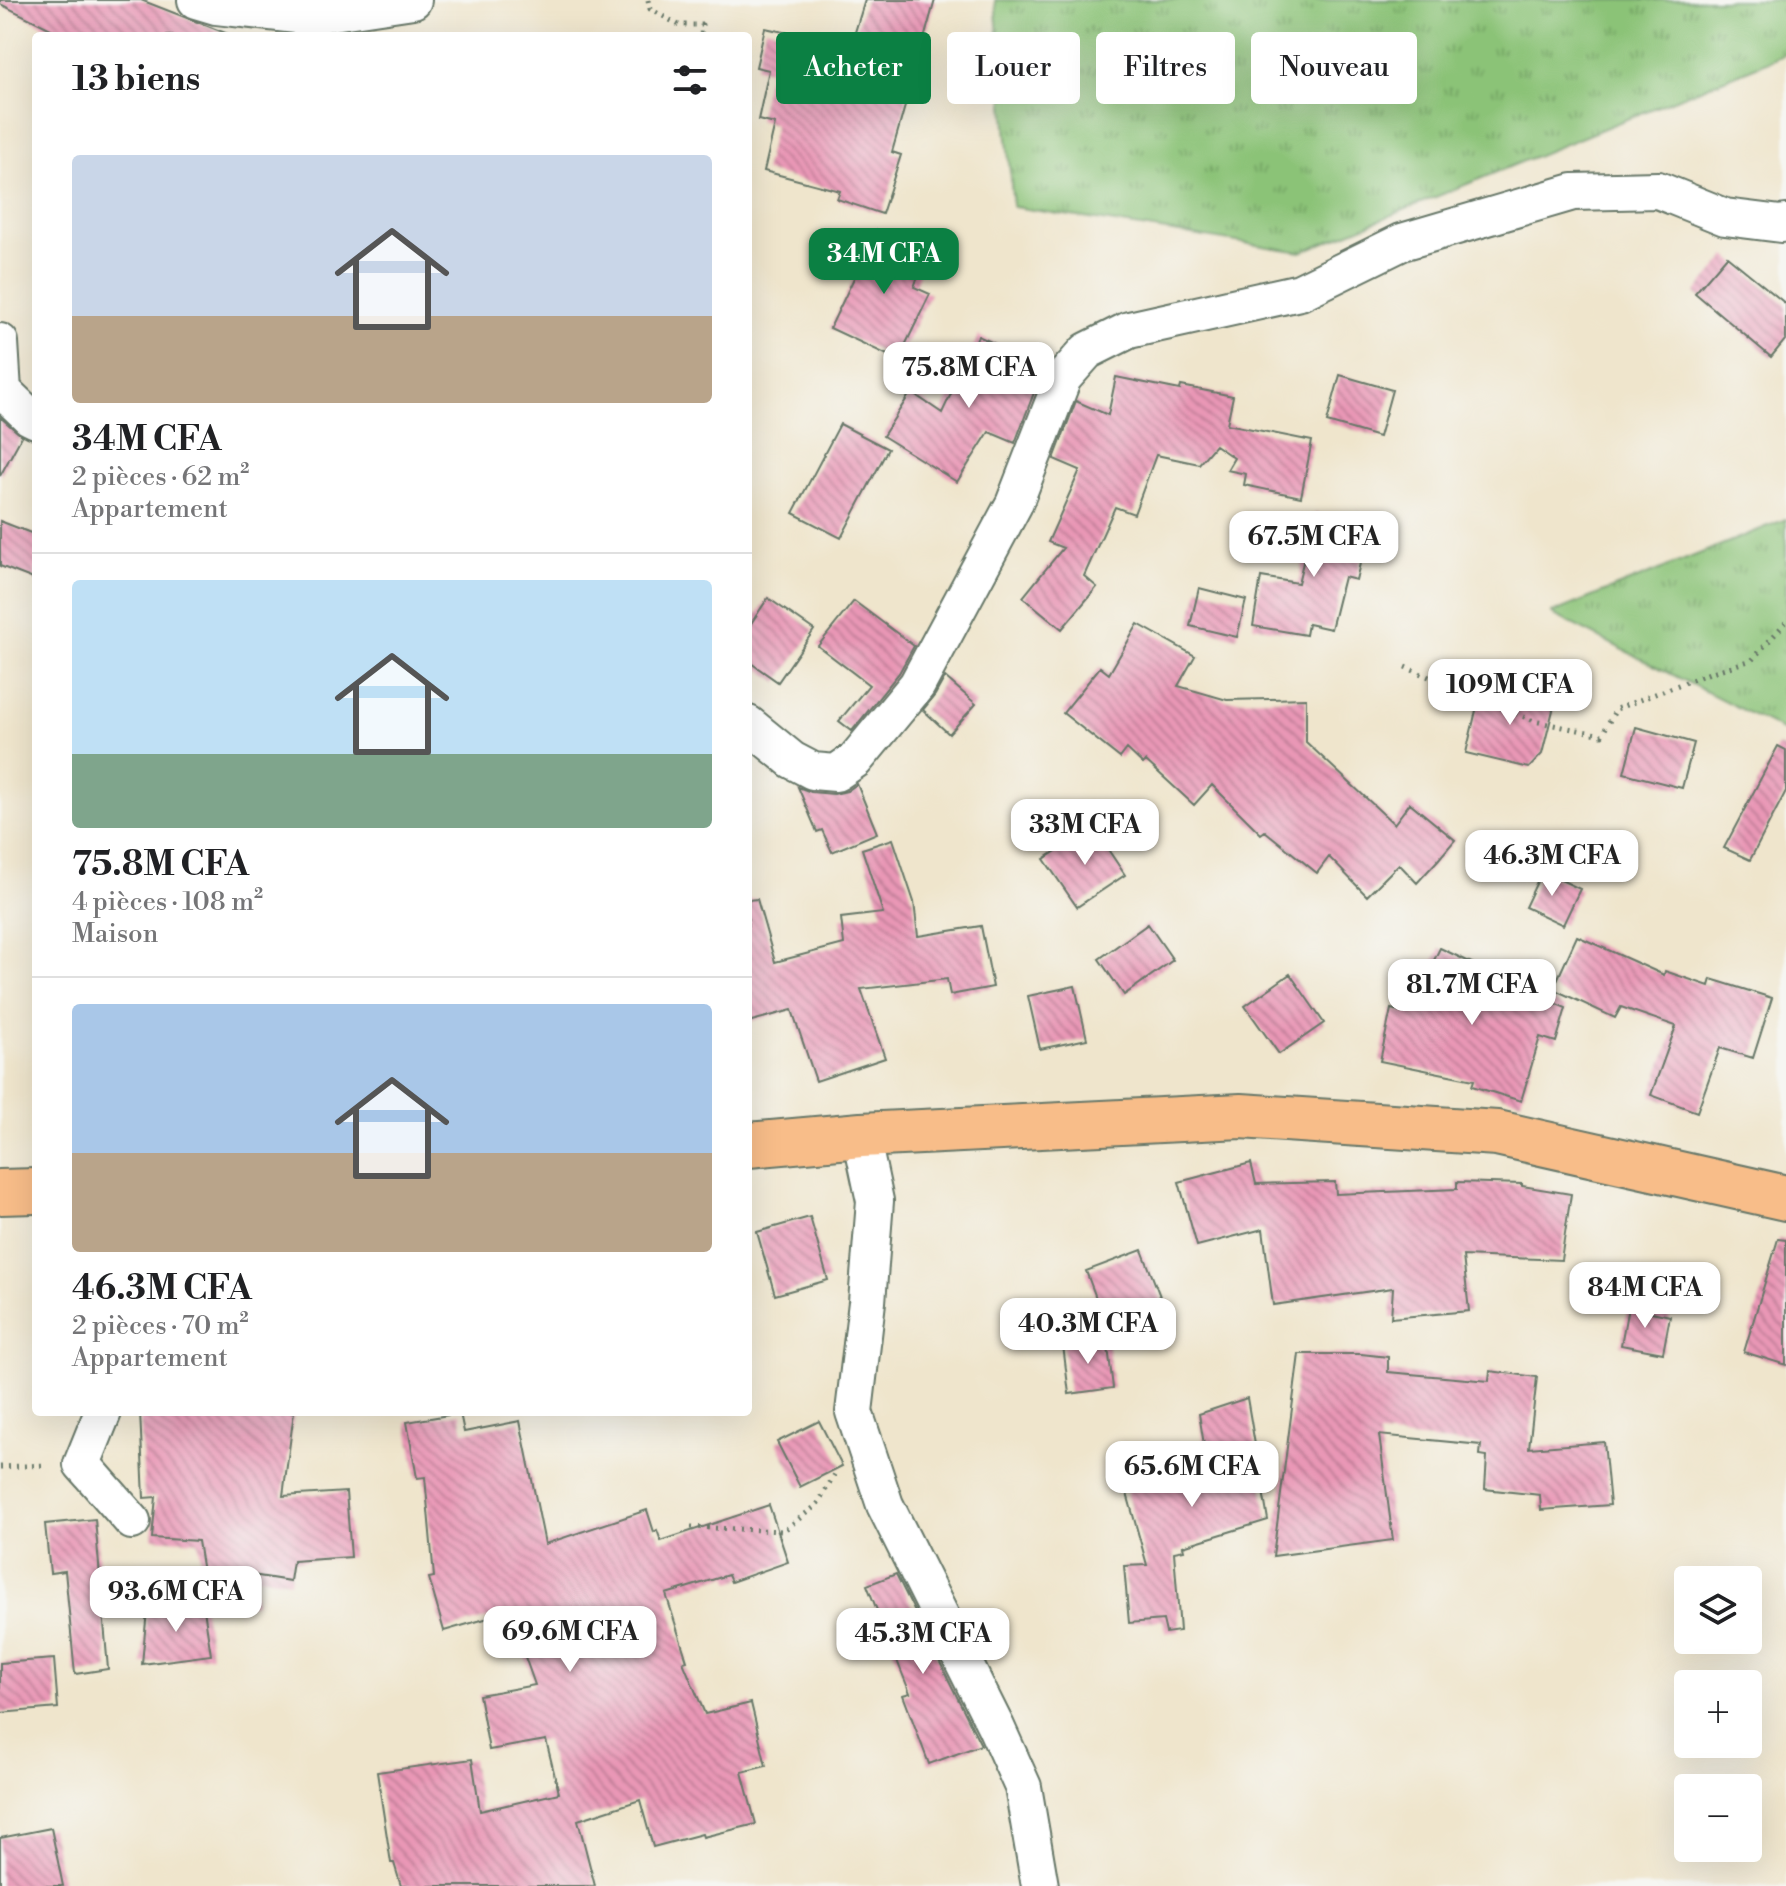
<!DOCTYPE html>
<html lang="fr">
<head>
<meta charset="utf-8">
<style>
	:root { --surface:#fff; --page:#f2f2f2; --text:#202124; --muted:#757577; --line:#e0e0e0; --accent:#0b8043 }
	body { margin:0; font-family:"Libre Bodoni",serif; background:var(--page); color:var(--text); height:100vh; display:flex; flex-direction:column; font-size:30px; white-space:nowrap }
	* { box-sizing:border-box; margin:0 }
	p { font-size:26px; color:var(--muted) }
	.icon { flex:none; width:44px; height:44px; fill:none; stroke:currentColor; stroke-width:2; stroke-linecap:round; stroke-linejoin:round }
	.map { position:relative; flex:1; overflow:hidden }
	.drawer { position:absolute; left:32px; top:32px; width:720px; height:1384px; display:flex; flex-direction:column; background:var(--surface); border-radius:8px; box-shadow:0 8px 32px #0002 }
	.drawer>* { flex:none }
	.hud { position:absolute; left:776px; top:32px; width:760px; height:72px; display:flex; gap:16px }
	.controls { position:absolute; left:1674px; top:1566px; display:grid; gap:16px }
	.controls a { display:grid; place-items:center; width:88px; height:88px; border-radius:8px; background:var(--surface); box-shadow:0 8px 32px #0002; font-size:40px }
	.price { position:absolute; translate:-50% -68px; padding:0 18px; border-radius:16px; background:#fff; color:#222; font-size:26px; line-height:52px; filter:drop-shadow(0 2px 4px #0008) }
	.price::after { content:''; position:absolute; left:50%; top:48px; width:24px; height:18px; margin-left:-12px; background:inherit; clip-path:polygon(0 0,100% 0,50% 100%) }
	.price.current { background:var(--accent); color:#fff }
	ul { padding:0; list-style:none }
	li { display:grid; align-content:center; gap:16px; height:424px; padding:0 40px }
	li+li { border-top:2px solid var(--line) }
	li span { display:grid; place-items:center; height:248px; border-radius:8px; color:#555 }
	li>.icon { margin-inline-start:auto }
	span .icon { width:144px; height:144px; fill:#fffc; stroke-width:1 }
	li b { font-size:34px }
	h2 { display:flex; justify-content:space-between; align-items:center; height:96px; padding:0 40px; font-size:34px }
	.tag { padding:0 28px; border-radius:8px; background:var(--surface); box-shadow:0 8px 32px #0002; font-size:28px; line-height:72px }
	.tag.current { background:var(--accent); color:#fff }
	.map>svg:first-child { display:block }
</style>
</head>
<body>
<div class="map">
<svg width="1786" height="1886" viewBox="0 0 1786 1886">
	<defs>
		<pattern id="grass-tufts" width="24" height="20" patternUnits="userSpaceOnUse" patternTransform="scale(2)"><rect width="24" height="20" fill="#8bc377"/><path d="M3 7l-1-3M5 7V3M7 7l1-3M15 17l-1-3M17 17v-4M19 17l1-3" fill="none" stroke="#71a062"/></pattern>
		<pattern id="building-back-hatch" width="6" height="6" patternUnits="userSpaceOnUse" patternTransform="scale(2)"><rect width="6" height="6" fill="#e997b6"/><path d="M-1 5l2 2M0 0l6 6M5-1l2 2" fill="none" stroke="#bc7c95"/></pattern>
	</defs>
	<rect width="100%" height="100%" fill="#f6f6f2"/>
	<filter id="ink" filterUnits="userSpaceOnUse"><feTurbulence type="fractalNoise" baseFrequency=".0125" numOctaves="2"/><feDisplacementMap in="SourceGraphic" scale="16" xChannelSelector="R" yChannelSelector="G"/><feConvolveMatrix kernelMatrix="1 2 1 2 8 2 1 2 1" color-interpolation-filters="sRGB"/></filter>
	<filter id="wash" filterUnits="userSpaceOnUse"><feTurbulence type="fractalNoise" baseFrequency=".006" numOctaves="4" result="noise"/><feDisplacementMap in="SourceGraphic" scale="32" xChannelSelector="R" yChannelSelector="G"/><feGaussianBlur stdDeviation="1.8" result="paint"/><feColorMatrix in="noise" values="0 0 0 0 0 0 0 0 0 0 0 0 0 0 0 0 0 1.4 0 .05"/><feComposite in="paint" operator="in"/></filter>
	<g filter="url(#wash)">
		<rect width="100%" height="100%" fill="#efe5cc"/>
		<!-- grass -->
		<path fill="url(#grass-tufts)" stroke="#558056" stroke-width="2" d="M 995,0 L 1786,0 L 1786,54 L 1301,252 L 1013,207 Z
			M 1786,519 L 1786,732 L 1552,614 L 1552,613 Z"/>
		<g id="blocks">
			<!-- building -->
			<path fill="url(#building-back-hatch)" d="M 0,0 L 141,0 L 228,34 L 228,36 L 65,36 L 0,4 Z
				M 865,0 L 935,0 L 892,152 L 901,155 L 882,214 L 837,199 L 840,191 L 764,171 L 775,124 L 758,120 L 769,70 L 756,67 L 765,28 L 821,40 L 822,37 L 851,45 Z
				M 877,230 L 929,249 L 914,287 L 930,294 L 898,360 L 830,328 Z
				M 1727,256 L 1786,304 L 1786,339 L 1771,357 L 1695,293 Z
				M 978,336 L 1044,366 L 1015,443 L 989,432 L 957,482 L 883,436 L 911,392 L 942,413 Z
				M 1340,375 L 1392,390 L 1379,437 L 1327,422 Z
				M 1116,377 L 1180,390 L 1181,386 L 1233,396 L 1227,424 L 1312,441 L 1301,497 L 1244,485 L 1246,474 L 1227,470 L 1234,458 L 1215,445 L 1199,464 L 1156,455 L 1134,514 L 1115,507 L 1084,576 L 1097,587 L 1062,629 L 1023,597 L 1063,548 L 1048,542 L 1080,470 L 1054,459 L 1076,401 L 1108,415 Z
				M 0,417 L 22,436 L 0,476 Z
				M 840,424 L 888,449 L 841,538 L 793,513 Z
				M 1315,513 L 1369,526 L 1356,580 L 1344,577 L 1331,629 L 1308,624 L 1306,635 L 1253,626 L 1261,577 L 1298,583 Z
				M 0,521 L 36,535 L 36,580 L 0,566 Z
				M 1199,588 L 1246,600 L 1237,637 L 1190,626 Z
				M 768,598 L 814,630 L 778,682 L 748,661 L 748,628 Z
				M 854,601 L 914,646 L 899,673 L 852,731 L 839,721 L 869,685 L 818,646 Z
				M 1138,624 L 1195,656 L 1178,686 L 1227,700 L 1306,698 L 1306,742 L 1394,824 L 1410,803 L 1455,840 L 1438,860 L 1417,883 L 1399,864 L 1367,896 L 1329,857 L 1317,873 L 1265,831 L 1261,834 L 1212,785 L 1194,805 L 1146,761 L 1143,764 L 1127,749 L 1120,758 L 1063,713 L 1100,667 L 1109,674 Z
				M 945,677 L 976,704 L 949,734 L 923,710 L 935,695 Z
				M 1482,685 L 1555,702 L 1542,754 L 1529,768 L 1466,753 Z
				M 1636,727 L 1694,743 L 1682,788 L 1624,773 Z
				M 1778,746 L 1786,750 L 1786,791 L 1750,860 L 1724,848 Z
				M 857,784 L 877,833 L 832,852 L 822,830 L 817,832 L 798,787 L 811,792 L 834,794 L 847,791 Z
				M 1093,827 L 1125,875 L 1077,907 L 1044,859 Z
				M 893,839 L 914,902 L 918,936 L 981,926 L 993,987 L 950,995 L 947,979 L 861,989 L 885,1058 L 816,1081 L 792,1010 L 748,1022 L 748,900 L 757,899 L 775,962 L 844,944 L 841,918 L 883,913 L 862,849 Z
				M 1542,871 L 1580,889 L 1563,925 L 1525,907 Z
				M 1148,924 L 1173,960 L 1124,995 L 1099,959 Z
				M 1577,936 L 1664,975 L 1665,971 L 1709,986 L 1711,979 L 1772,998 L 1753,1058 L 1720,1048 L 1697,1112 L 1651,1095 L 1676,1026 L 1621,1007 L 1615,1018 L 1553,989 Z
				M 1440,948 L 1497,975 L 1496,978 L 1566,1008 L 1556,1042 L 1540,1037 L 1521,1101 L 1472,1086 L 1474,1080 L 1380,1061 L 1391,1009 L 1408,1013 Z
				M 1290,974 L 1324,1023 L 1279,1054 L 1245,1006 Z
				M 1075,986 L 1087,1039 L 1040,1049 L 1028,996 Z
				M 1251,1163 L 1256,1184 L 1335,1182 L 1336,1194 L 1457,1189 L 1457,1182 L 1522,1184 L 1522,1186 L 1571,1194 L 1561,1260 L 1463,1256 L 1469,1311 L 1391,1318 L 1393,1288 L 1273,1305 L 1263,1229 L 1197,1246 L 1179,1182 Z
				M 810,1217 L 828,1280 L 775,1295 L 757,1232 Z
				M 1778,1239 L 1786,1240 L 1786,1365 L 1744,1352 Z
				M 1142,1250 L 1168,1317 L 1111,1338 L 1086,1271 Z
				M 1628,1307 L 1670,1316 L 1663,1353 L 1621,1345 Z
				M 1107,1339 L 1113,1388 L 1069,1394 L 1063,1345 Z
				M 1299,1354 L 1361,1354 L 1388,1357 L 1388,1372 L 1489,1381 L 1490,1371 L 1537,1377 L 1529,1448 L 1604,1442 L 1610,1505 L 1541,1510 L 1540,1495 L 1485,1489 L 1487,1456 L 1480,1455 L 1481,1445 L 1379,1435 L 1393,1540 L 1273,1556 Z
				M 1247,1398 L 1268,1520 L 1183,1546 L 1184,1550 L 1174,1552 L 1180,1631 L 1166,1633 L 1163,1620 L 1129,1623 L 1124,1566 L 1147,1565 L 1123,1479 L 1206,1457 L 1199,1414 Z
				M 140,1412 L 294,1412 L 283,1496 L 346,1492 L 351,1557 L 293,1561 L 290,1581 L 252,1575 L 256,1603 L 209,1610 L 198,1541 L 152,1538 L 156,1497 L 144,1498 Z
				M 460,1413 L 464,1432 L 520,1421 L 545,1544 L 647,1510 L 654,1532 L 657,1530 L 661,1541 L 769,1505 L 788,1562 L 731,1582 L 728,1575 L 666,1594 L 687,1661 L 683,1662 L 705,1714 L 751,1703 L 766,1766 L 742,1772 L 756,1824 L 703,1837 L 702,1834 L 653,1847 L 640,1800 L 578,1820 L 595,1886 L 401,1886 L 394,1863 L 391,1863 L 377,1772 L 472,1759 L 480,1811 L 559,1793 L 546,1740 L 489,1750 L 479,1695 L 535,1685 L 509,1612 L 444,1631 L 429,1578 L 434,1577 L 425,1477 L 417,1478 L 407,1422 Z
				M 819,1421 L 842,1466 L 800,1487 L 777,1442 Z
				M 95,1519 L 108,1669 L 75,1674 L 65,1571 L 50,1573 L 45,1524 Z
				M 896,1574 L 981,1745 L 929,1764 L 903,1695 L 910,1693 L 867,1585 Z
				M 203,1603 L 211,1655 L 142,1664 L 147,1610 Z
				M 54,1659 L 58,1708 L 0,1713 L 0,1663 Z
				M 51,1828 L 63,1886 L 0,1886 L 0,1838 Z"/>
		</g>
	</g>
	<g filter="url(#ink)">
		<use href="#blocks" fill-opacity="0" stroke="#687869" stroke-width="2"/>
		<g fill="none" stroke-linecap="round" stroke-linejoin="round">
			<defs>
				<path id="minor" d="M 196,0 L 216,6 L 305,16 L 329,0
					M 306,16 L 413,0
					M 0,342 L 3,391 L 30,417 L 36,420
					M 748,724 L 792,760 L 813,771 L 836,773 L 855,760 L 917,685 L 1014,504 L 1063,378 L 1087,351 L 1129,330 L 1300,292 L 1402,242 L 1573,192 L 1658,190 L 1725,217 L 1781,224 L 1786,223
					M 861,1135 L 875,1201 L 867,1302 L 854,1412 L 885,1505 L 996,1727 L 1023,1787 L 1040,1886
					M 103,1412 L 82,1464 L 132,1521"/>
				<path id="major" d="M 748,1145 L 861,1135 L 1241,1116 L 1497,1133 L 1786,1198
					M 0,1192 L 36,1191"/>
			</defs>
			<!-- minor casing -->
			<use href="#minor" stroke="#687869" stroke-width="40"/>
			<!-- major casing -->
			<use href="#major" stroke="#687869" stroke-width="48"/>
			<!-- path -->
			<path stroke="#687869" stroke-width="5" stroke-dasharray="2 6" stroke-linecap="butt" d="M 648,0 L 650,9 L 679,25 L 702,25 L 701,36
				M 1405,667 L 1534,721 L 1602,735 L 1616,709 L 1712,672 L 1752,660 L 1786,622
				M 0,1467 L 47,1465
				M 691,1527 L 783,1531 L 817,1505 L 835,1474"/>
			<!-- minor -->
			<use href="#minor" stroke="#fff" stroke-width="36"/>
			<!-- major -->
			<use href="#major" stroke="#f8bd89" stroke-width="44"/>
		</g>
	</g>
</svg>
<div class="controls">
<a><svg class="icon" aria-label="layers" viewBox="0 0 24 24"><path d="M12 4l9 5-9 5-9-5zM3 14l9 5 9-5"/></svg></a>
<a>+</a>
<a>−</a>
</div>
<b class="price current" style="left:884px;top:296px">34M CFA</b>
<b class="price" style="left:969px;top:410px">75.8M CFA</b>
<b class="price" style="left:1314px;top:579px">67.5M CFA</b>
<b class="price" style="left:1510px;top:727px">109M CFA</b>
<b class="price" style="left:1085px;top:867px">33M CFA</b>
<b class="price" style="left:1552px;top:898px">46.3M CFA</b>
<b class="price" style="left:1472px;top:1027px">81.7M CFA</b>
<b class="price" style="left:1645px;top:1330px">84M CFA</b>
<b class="price" style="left:1088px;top:1366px">40.3M CFA</b>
<b class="price" style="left:1192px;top:1509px">65.6M CFA</b>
<b class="price" style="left:176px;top:1634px">93.6M CFA</b>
<b class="price" style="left:570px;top:1674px">69.6M CFA</b>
<b class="price" style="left:923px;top:1676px">45.3M CFA</b>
<div class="hud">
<a class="tag current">Acheter</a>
<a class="tag">Louer</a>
<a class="tag">Filtres</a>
<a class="tag">Nouveau</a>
</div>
<section class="drawer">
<h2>13 biens<svg class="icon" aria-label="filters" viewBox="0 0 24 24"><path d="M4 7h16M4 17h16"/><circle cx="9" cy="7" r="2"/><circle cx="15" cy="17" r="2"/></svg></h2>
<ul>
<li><span style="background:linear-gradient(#c9d6e8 65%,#b9a48a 0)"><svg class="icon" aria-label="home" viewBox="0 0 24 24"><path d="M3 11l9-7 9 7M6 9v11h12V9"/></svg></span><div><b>34M CFA</b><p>2 pièces · 62 m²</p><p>Appartement</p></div></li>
<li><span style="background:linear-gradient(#bfe0f5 70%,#7fa58c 0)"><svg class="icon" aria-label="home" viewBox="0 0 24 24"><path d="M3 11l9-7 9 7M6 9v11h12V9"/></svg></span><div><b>75.8M CFA</b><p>4 pièces · 108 m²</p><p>Maison</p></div></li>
<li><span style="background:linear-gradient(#a9c7e8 60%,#b9a48a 0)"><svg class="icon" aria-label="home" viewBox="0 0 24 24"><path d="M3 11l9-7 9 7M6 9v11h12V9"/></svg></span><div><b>46.3M CFA</b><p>2 pièces · 70 m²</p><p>Appartement</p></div></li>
</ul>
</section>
</div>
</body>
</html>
